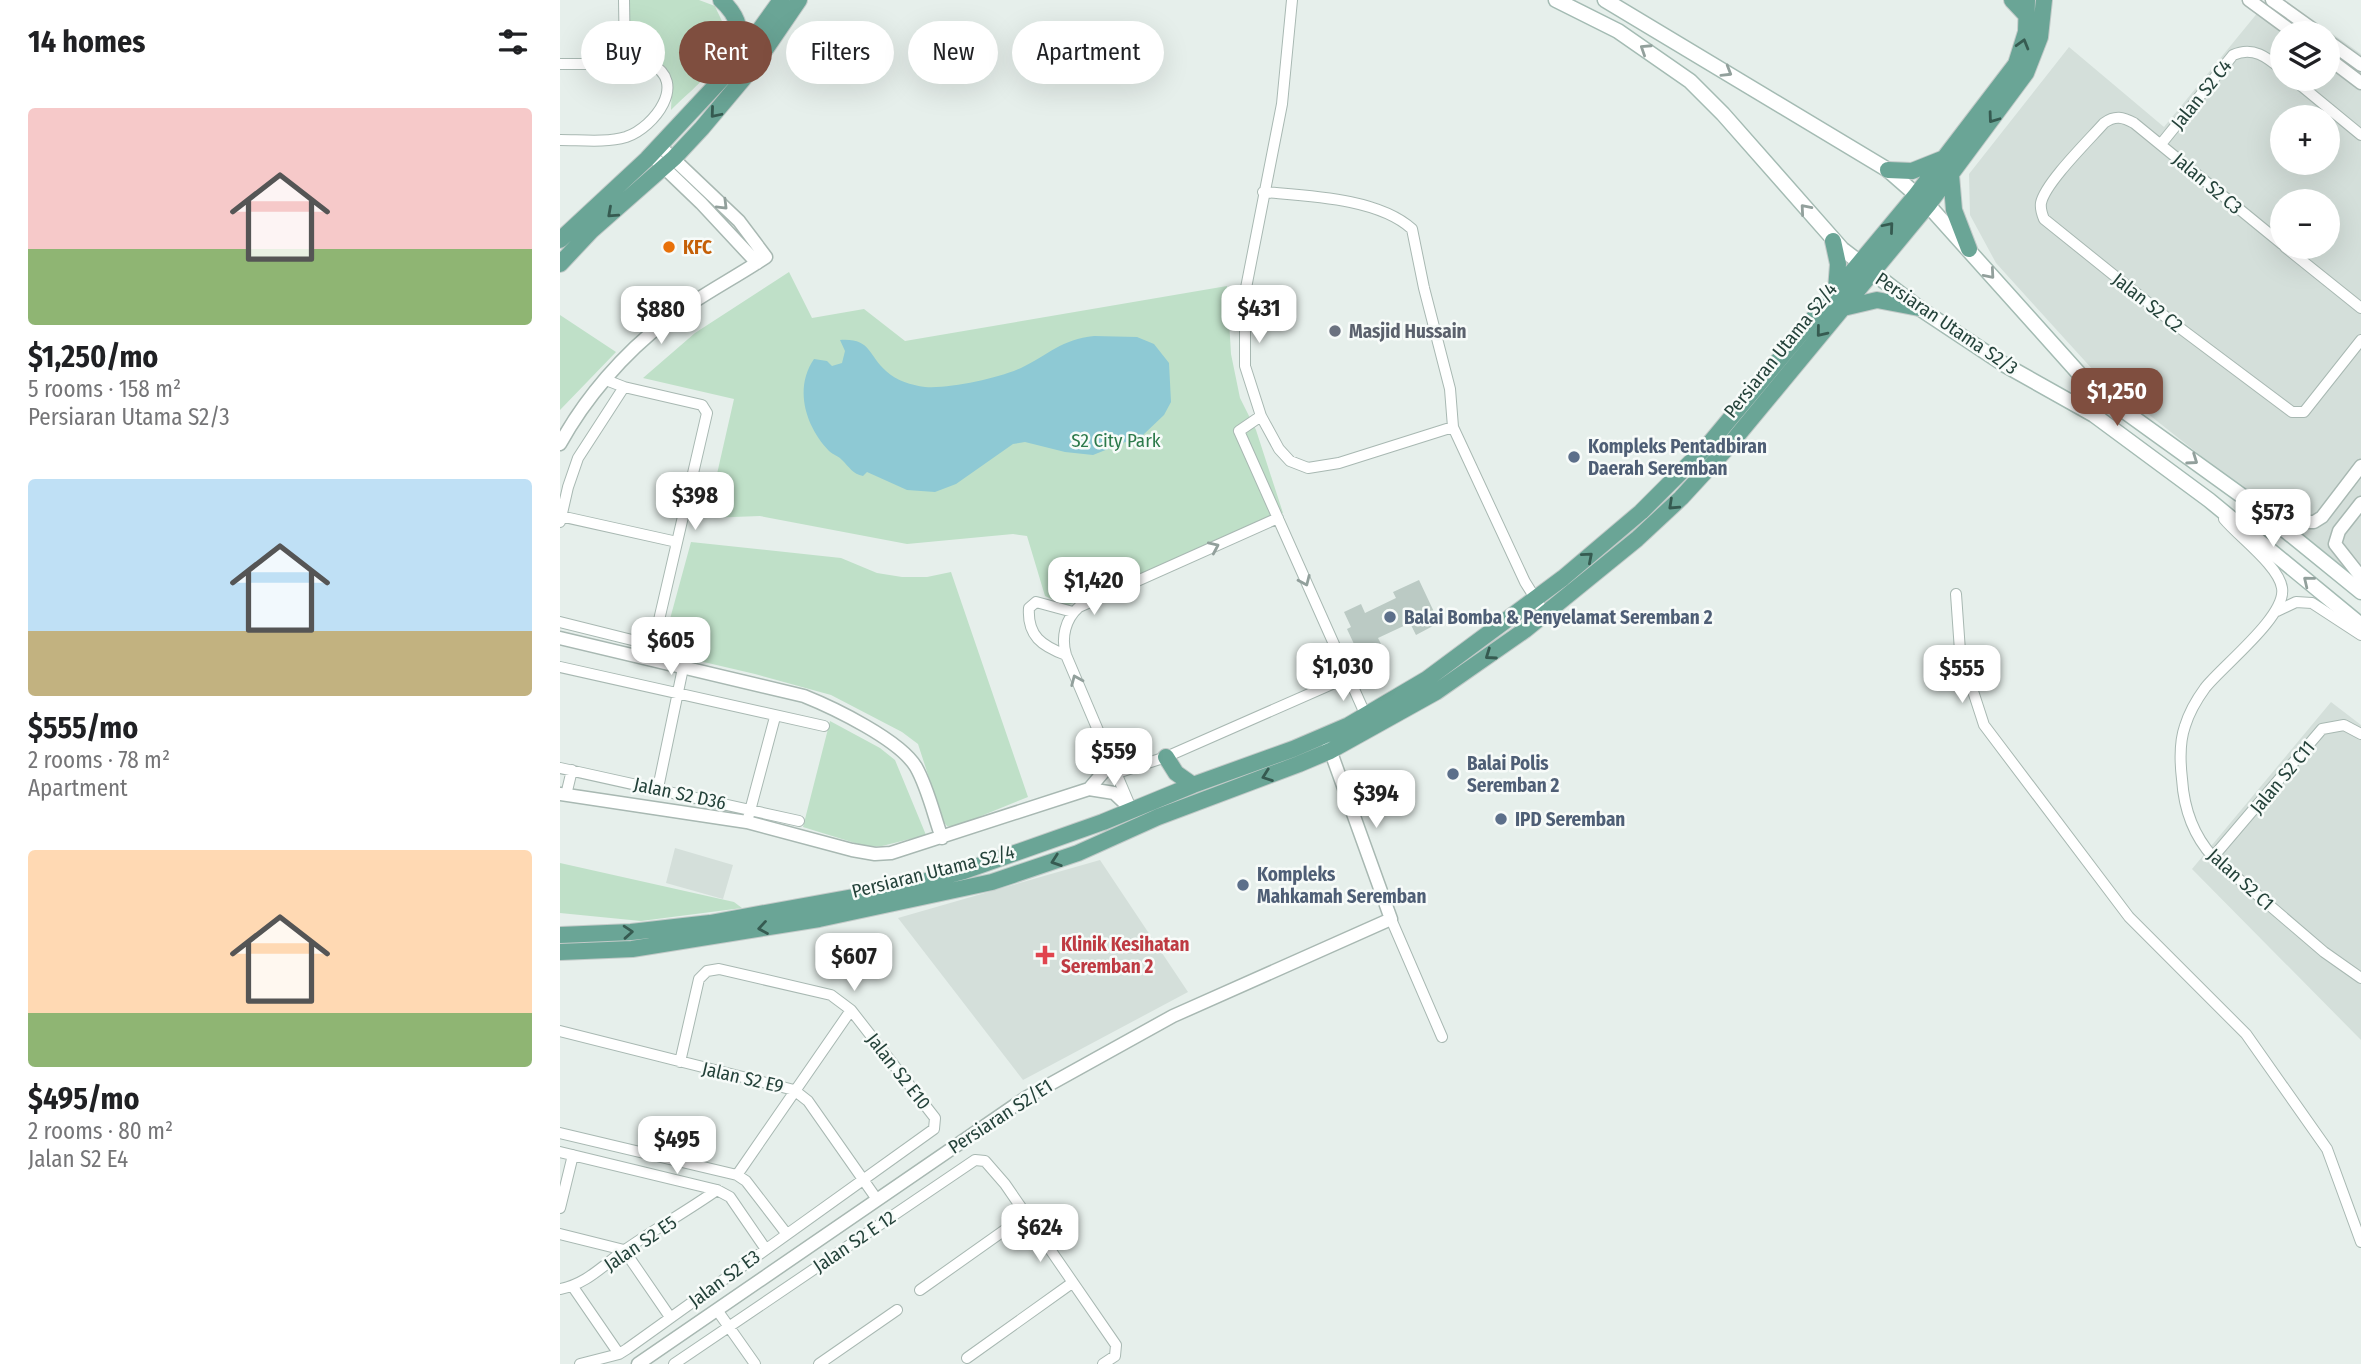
<!DOCTYPE html>
<html lang="en">
<head>
<meta charset="utf-8">
<style>
	:root { --surface:#fff; --page:#f2f2f2; --text:#202124; --muted:#757577; --accent:#7f4e3f }
	body { margin:0; font-family:"Fira Sans Condensed",sans-serif; background:var(--page); color:var(--text); height:100vh; display:flex; flex-direction:column; font-size:26px; white-space:nowrap }
	* { box-sizing:border-box; margin:0 }
	p { font-size:23px; color:var(--muted) }
	.icon { flex:none; width:38px; height:38px; fill:none; stroke:currentColor; stroke-width:2; stroke-linecap:round; stroke-linejoin:round }
	.map { position:relative; flex:1; overflow:hidden }
	.panel { display:flex; flex-direction:column; background:var(--surface); width:560px }
	.panel>* { flex:none }
	.banner { position:absolute; left:21px; top:21px; width:665px; height:63px; display:flex; gap:14px }
	.buttons { position:absolute; left:1710px; top:21px; display:grid; gap:14px }
	.buttons a { display:grid; place-items:center; width:70px; height:70px; border-radius:50%; background:var(--surface); box-shadow:0 7px 28px #0002; font-size:35px }
	.price { position:absolute; translate:-50% -60px; padding:0 16px; border-radius:14px; background:#fff; color:#222; font-size:23px; line-height:46px; filter:drop-shadow(0 2px 4px #0008) }
	.price::after { content:''; position:absolute; left:50%; top:42px; width:21px; height:16px; margin-left:-10px; background:inherit; clip-path:polygon(0 0,100% 0,50% 100%) }
	.price.on { background:var(--accent); color:#fff }
	ul { padding:0; list-style:none }
	li { display:grid; align-content:center; gap:14px; height:371px; padding:0 28px }
	li span { display:grid; place-items:center; height:217px; border-radius:7px; color:#555 }
	li>.icon { margin-inline-start:auto }
	span .icon { width:126px; height:126px; fill:#fffc; stroke-width:1 }
	li b { font-size:30px }
	h2 { display:flex; justify-content:space-between; align-items:center; height:84px; padding:0 28px; font-size:30px }
	.chip { padding:0 24px; border-radius:32px; background:var(--surface); box-shadow:0 7px 28px #0002; font-size:24px; line-height:63px }
	.chip.on { background:var(--accent); color:#fff }
	main { display:flex; flex:1; min-height:0 }
	.map>svg:first-child { display:block }
</style>
</head>
<body>
<main>
<section class="panel">
<h2>14 homes<svg class="icon" aria-label="filters" viewBox="0 0 24 24"><path d="M4 7h16M4 17h16"/><circle cx="9" cy="7" r="2"/><circle cx="15" cy="17" r="2"/></svg></h2>
<ul>
<li><span style="background:linear-gradient(#f6c9c9 65%,#8fb573 0)"><svg class="icon" aria-label="home" viewBox="0 0 24 24"><path d="M3 11l9-7 9 7M6 9v11h12V9"/></svg></span><div><b>$1,250/mo</b><p>5 rooms · 158 m²</p><p>Persiaran Utama S2/3</p></div></li>
<li><span style="background:linear-gradient(#bfe0f5 70%,#c2b280 0)"><svg class="icon" aria-label="home" viewBox="0 0 24 24"><path d="M3 11l9-7 9 7M6 9v11h12V9"/></svg></span><div><b>$555/mo</b><p>2 rooms · 78 m²</p><p>Apartment</p></div></li>
<li><span style="background:linear-gradient(#ffd9b3 75%,#8fb573 0)"><svg class="icon" aria-label="home" viewBox="0 0 24 24"><path d="M3 11l9-7 9 7M6 9v11h12V9"/></svg></span><div><b>$495/mo</b><p>2 rooms · 80 m²</p><p>Jalan S2 E4</p></div></li>
</ul>
</section>
<div class="map">
<svg width="1801" height="1364" viewBox="0 0 1801 1364">
	<rect width="100%" height="100%" fill="#e6efeb"/>
	<!-- built -->
	<path fill="#d4dfda" fill-rule="evenodd" d="M 1708,0 L 1725,0 L 1801,54 L 1801,583 L 1534,371 L 1436,263 L 1410,215 L 1409,174 L 1509,47 L 1604,127 ZM 1722,33 L 1768,33 L 1768,79 L 1722,79 ZM 1722,117 L 1768,117 L 1768,163 L 1722,163 ZM 1722,201 L 1768,201 L 1768,247 L 1722,247 Z
		M 1771,702 L 1801,725 L 1801,1040 L 1632,869 Z
		M 115,848 L 173,865 L 163,899 L 106,883 Z
		M 540,860 L 628,992 L 463,1080 L 338,918 Z"/>
	<!-- green -->
	<path fill="#bfe0c8" d="M 66,0 L 139,0 L 155,6 C 158,14 164,23 165,31 C 171,62 130,90 111,110 C 113,66 113,62 68,58 Z
		M 229,272 L 252,318 L 304,309 L 345,341 L 667,286 L 671,354 L 680,398 L 696,430 L 723,513 L 506,606 L 485,596 L 467,536 L 453,534 L 347,544 L 200,516 L 147,518 L 174,399 L 83,378 L 135,333 Z
		M 0,315 L 56,352 L 0,410 Z
		M 131,542 L 281,558 L 317,573 L 342,577 L 367,577 L 391,572 L 468,797 L 394,827 L 387,826 L 383,821 L 358,744 L 342,732 L 271,695 L 195,674 L 101,652 Z
		M 270,721 L 320,748 L 335,760 L 366,835 L 322,846 L 308,847 L 243,827 Z
		M 0,863 L 174,902 L 182,908 L 81,921 L 0,913 Z"/>
	<!-- water -->
	<path fill="#8ec9d4" d="M 534,336 L 577,337 L 594,344 L 609,363 L 611,402 L 604,415 L 583,435 L 533,455 L 505,452 L 465,442 L 453,444 L 396,484 L 375,492 L 347,490 L 307,472 L 303,476 C 293,474 289,467 282,460 C 279,456 273,455 269,451 C 245,426 234,388 254,359 L 267,361 L 272,366 L 282,363 L 285,351 L 280,340 C 311,338 308,355 326,371 C 337,381 351,385 365,387 C 390,389 439,378 461,368 C 488,355 502,339 534,336 Z"/>
	<!-- building -->
	<path fill="#bbcac4" d="M 859,580 L 875,614 L 872,615 L 874,619 L 870,621 L 873,626 L 856,635 L 850,623 L 818,638 L 822,646 L 800,657 L 787,629 L 791,627 L 784,612 L 801,604 L 805,613 L 836,598 L 833,592 Z"/>
	<g fill="none" stroke-linecap="round" stroke-linejoin="round">
		<defs>
			<path id="minor" d="M 64,0 L 65,63
				M 732,0 L 722,104 L 685,293 L 685,366 L 701,416 L 719,449 L 730,461 L 748,468 L 779,463 L 893,427 L 965,582 L 985,614
				M 0,64 L 91,64 C 128,82 95,127 66,137 C 46,143 21,140 0,140
				M 1733,79 L 1801,135
				M 1601,144 L 1673,55 C 1693,46 1707,57 1722,70
				M 703,192 C 748,196 818,198 852,229 L 864,288 L 890,389 L 893,427
				M 1722,244 L 1574,123 C 1563,117 1555,115 1544,123 C 1529,140 1485,183 1481,203 C 1480,209 1482,214 1484,219 L 1612,322 L 1732,412 L 1744,412 L 1801,340
				M 1725,247 L 1801,308
				M 46,380 L 64,387 L 142,405 L 147,413 L 96,633 L 92,640 L 91,660
				M 701,416 L 679,431 L 806,716
				M 0,516 L 117,542
				M 1664,519 C 1679,537 1719,566 1722,588 C 1727,616 1662,666 1645,688 C 1637,699 1629,713 1625,726 C 1619,743 1620,762 1622,779 C 1624,810 1633,835 1653,857 L 1764,952 L 1801,978
				M 0,522 L 8,487 L 18,458 L 64,387
				M 1396,594 L 1400,651 L 1424,725 L 1569,917 L 1686,1034 L 1767,1149 L 1801,1242
				M 1717,611 L 1736,602 L 1752,603 L 1801,635
				M 0,622 L 80,642 L 92,640
				M 506,655 C 482,646 467,636 469,608 L 476,602 L 513,612
				M 0,667 L 264,726
				M 0,768 L 239,821
				M 557,773 L 606,757 L 788,677
				M 98,788 L 123,668
				M 6,795 L 12,770
				M 571,808 L 506,655 C 501,638 505,619 519,607 L 718,518
				M 187,822 L 215,717
				M 1653,857 L 1762,729 L 1784,725 L 1801,734
				M 831,919 L 882,1037
				M 0,1031 L 234,1090 L 248,1101 L 316,1198
				M 0,1133 L 177,1175 L 186,1181 L 226,1233
				M 0,1152 L 157,1190 L 170,1197 L 205,1248
				M 177,1175 L 291,1010
				M 0,1208 L 13,1155
				M 0,1234 L 64,1250 L 110,1317
				M 13,1287 L 59,1354
				M 0,1289 C 27,1284 43,1265 65,1250 C 95,1229 127,1211 157,1190
				M 360,1290 L 466,1215
				M 157,1310 L 195,1364
				M 407,1358 L 512,1283
				M 20,1364 L 59,1354 L 67,1349 L 374,1129 L 375,1118 L 291,1010 L 271,995 L 159,969 L 147,971 L 139,979 L 120,1062
				M 114,1364 L 415,1160 L 425,1161 L 445,1184 L 556,1345 L 555,1356 L 543,1364
				M 259,1364 L 337,1310"/>
			<path id="tertiary" d="M 1689,0 L 1734,33
				M 1712,0 L 1758,33
				M 1768,41 L 1801,65
				M 1768,58 L 1801,83
				M 91,155 L 141,203 L 197,263
				M 0,444 C 25,398 64,353 106,321 C 137,297 173,279 206,257 L 179,221 L 100,146
				M 1693,502 L 1745,522 L 1754,522 L 1762,517 L 1801,466
				M 1801,503 L 1779,531 L 1775,544 L 1801,577
				M 0,638 L 244,696 C 274,708 340,740 356,767 C 368,788 374,816 382,838
				M 529,789 L 554,793 L 572,810
				M 0,794 L 187,822 L 292,850 L 315,854 L 331,853 L 529,789 L 551,763
				M 78,1364 L 467,1097 L 613,1016 L 831,919 L 768,744"/>
			<path id="secondary" d="M 996,0 L 1058,31 L 1130,81 L 1163,114 L 1282,249 L 1359,308 L 1445,365 L 1534,415 L 1649,500 L 1801,625
				M 1045,0 L 1328,170 L 1368,205 L 1523,378 L 1560,408 L 1689,501 L 1801,592"/>
			<path id="primary" d="M 161,0 C 180,17 183,34 176,58
				M 1452,0 L 1467,16
				M 1328,170 L 1352,171 L 1382,159
				M 1391,175 L 1394,210 L 1409,249
				M 0,240 L 87,159 L 173,67 L 221,0
				M 1273,241 L 1278,264 L 1276,290
				M 0,264 L 31,231 L 114,158 L 142,128 L 194,66 L 239,0
				M 1283,308 L 1317,300 L 1359,308
				M 606,757 L 616,773 L 633,785
				M 0,935 L 71,932 L 150,923 L 332,890 L 404,871 L 543,822 L 633,785 L 733,749 L 789,725 L 867,679 L 1003,578 L 1081,512 L 1149,444 L 1356,195 L 1456,64 L 1466,32 L 1467,0
				M 0,952 L 72,949 L 259,919 L 432,882 L 518,853 L 598,817 L 739,764 L 770,751 L 876,692 L 965,630 L 1077,539 L 1121,498 L 1167,448 L 1368,205 L 1466,73 L 1480,37 L 1484,0"/>
		</defs>
		<!-- minor casing -->
		<use href="#minor" stroke="#a8b8b2" stroke-width="12"/>
		<!-- tertiary casing -->
		<use href="#tertiary" stroke="#a8b8b2" stroke-width="15"/>
		<!-- secondary casing -->
		<use href="#secondary" stroke="#a4bbb3" stroke-width="17"/>
		<!-- primary casing -->
		<use href="#primary" stroke="#c2cac8" stroke-width="18"/>
		<!-- minor -->
		<use href="#minor" stroke="#fff" stroke-width="10"/>
		<!-- tertiary -->
		<use href="#tertiary" stroke="#fff" stroke-width="12"/>
		<!-- secondary -->
		<use href="#secondary" stroke="#fff" stroke-width="14"/>
		<!-- primary -->
		<use href="#primary" stroke="#6aa596" stroke-width="16"/>
	</g>
	<!-- one-way arrows -->
	<defs><path id="oneway-chevron" d="M-2-3.5L2.5 0L-2 3.5" fill="none" stroke-width="1.6" stroke-linecap="round" stroke-linejoin="round" transform="scale(1.75)"/></defs>
	<g stroke="#365b51">
		<use href="#oneway-chevron" transform="translate(1463 44) rotate(-74)"/>
		<use href="#oneway-chevron" transform="translate(155 113) rotate(130)"/>
		<use href="#oneway-chevron" transform="translate(1433 118) rotate(126)"/>
		<use href="#oneway-chevron" transform="translate(52 213) rotate(138)"/>
		<use href="#oneway-chevron" transform="translate(1329 227) rotate(-50)"/>
		<use href="#oneway-chevron" transform="translate(1261 332) rotate(129)"/>
		<use href="#oneway-chevron" transform="translate(1113 505) rotate(137)"/>
		<use href="#oneway-chevron" transform="translate(1028 557) rotate(-41)"/>
		<use href="#oneway-chevron" transform="translate(930 655) rotate(145)"/>
		<use href="#oneway-chevron" transform="translate(707 776) rotate(160)"/>
		<use href="#oneway-chevron" transform="translate(496 861) rotate(161)"/>
		<use href="#oneway-chevron" transform="translate(203 928) rotate(171)"/>
		<use href="#oneway-chevron" transform="translate(68 932) rotate(-4)"/>
	</g>
	<g stroke="#92a09c">
		<use href="#oneway-chevron" transform="translate(1085 49) rotate(-147)"/>
		<use href="#oneway-chevron" transform="translate(1167 72) rotate(31)"/>
		<use href="#oneway-chevron" transform="translate(163 205) rotate(45)"/>
		<use href="#oneway-chevron" transform="translate(1245 209) rotate(-131)"/>
		<use href="#oneway-chevron" transform="translate(1430 274) rotate(49)"/>
		<use href="#oneway-chevron" transform="translate(1633 460) rotate(35)"/>
		<use href="#oneway-chevron" transform="translate(654 547) rotate(-24)"/>
		<use href="#oneway-chevron" transform="translate(745 581) rotate(66)"/>
		<use href="#oneway-chevron" transform="translate(1748 581) rotate(-141)"/>
		<use href="#oneway-chevron" transform="translate(516 680) rotate(-113)"/>
	</g>
	<!-- markers -->
	<circle fill="#e8710a" stroke="#f7fbf9" stroke-width="2.5" cx="109" cy="247" r="7"/>
	<circle fill="#6b7280" stroke="#f7fbf9" stroke-width="2.5" cx="775" cy="331" r="7"/>
	<g fill="#5c6f8a" stroke="#f7fbf9" stroke-width="2.5">
		<circle cx="1014" cy="457" r="7"/>
		<circle cx="830" cy="617" r="7"/>
		<circle cx="893" cy="774" r="7"/>
		<circle cx="941" cy="819" r="7"/>
		<circle cx="683" cy="885" r="7"/>
	</g>
	<path fill="#e0444e" stroke="#f7fbf9" stroke-width="2.5" d="M481.5 944.5h7v7h7v7h-7v7h-7v-7h-7v-7h7z"/>
	<g text-anchor="middle" stroke-width="5" stroke-linejoin="round" paint-order="stroke">
		<!-- street labels -->
		<g font-size="19" fill="#24423a" stroke="#f7fbf9">
			<text transform="translate(1641 94) rotate(-51)" y="7">Jalan S2 C4</text>
			<text transform="translate(1648 183) rotate(40)" y="7">Jalan S2 C3</text>
			<text transform="translate(1588 302) rotate(38)" y="7">Jalan S2 C2</text>
			<text transform="translate(1387 323) rotate(34)" y="7">Persiaran Utama S2/3</text>
			<text transform="translate(1220 350) rotate(-51)" y="7">Persiaran Utama S2/4</text>
			<text transform="translate(1722 777) rotate(-50)" y="7">Jalan S2 C11</text>
			<text transform="translate(120 793) rotate(12)" y="7">Jalan S2 D36</text>
			<text transform="translate(373 871) rotate(-14)" y="7">Persiaran Utama S2/4</text>
			<text transform="translate(1681 879) rotate(42)" y="7">Jalan S2 C1</text>
			<text transform="translate(339 1071) rotate(52)" y="7">Jalan S2 E10</text>
			<text transform="translate(183 1077) rotate(13)" y="7">Jalan S2 E9</text>
			<text transform="translate(440 1116) rotate(-33)" y="7">Persiaran S2/E1</text>
			<text transform="translate(294 1241) rotate(-34)" y="7">Jalan S2 E 12</text>
			<text transform="translate(80 1243) rotate(-34)" y="7">Jalan S2 E5</text>
			<text transform="translate(164 1278) rotate(-36)" y="7">Jalan S2 E3</text>
		</g>
		<!-- food labels -->
		<g font-size="19" font-weight="bold" fill="#c56008" stroke="#f7fbf9" text-anchor="start">
			<text x="123" y="254">KFC</text>
		</g>
		<!-- worship labels -->
		<g font-size="19" font-weight="bold" fill="#5b616d" stroke="#f7fbf9" text-anchor="start">
			<text x="789" y="338">Masjid Hussain</text>
		</g>
		<!-- park labels -->
		<g font-size="19" fill="#2d7a4b" stroke="#f7fbf9">
			<text x="556" y="447">S2 City Park</text>
		</g>
		<!-- service labels -->
		<g font-size="19" font-weight="bold" fill="#4e5e75" stroke="#f7fbf9" text-anchor="start">
			<text x="1028" y="453">Kompleks Pentadbiran<tspan x="1028" dy="22">Daerah Seremban</tspan></text>
			<text x="844" y="624">Balai Bomba &amp; Penyelamat Seremban 2</text>
			<text x="907" y="770">Balai Polis<tspan x="907" dy="22">Seremban 2</tspan></text>
			<text x="955" y="826">IPD Seremban</text>
			<text x="697" y="881">Kompleks<tspan x="697" dy="22">Mahkamah Seremban</tspan></text>
		</g>
		<!-- health labels -->
		<g font-size="19" font-weight="bold" fill="#be3a42" stroke="#f7fbf9" text-anchor="start">
			<text x="501" y="951">Klinik Kesihatan<tspan x="501" dy="22">Seremban 2</tspan></text>
		</g>
	</g>
</svg>
<div class="buttons">
<a><svg class="icon" aria-label="layers" viewBox="0 0 24 24"><path d="M12 4l9 5-9 5-9-5zM3 14l9 5 9-5"/></svg></a>
<a>+</a>
<a>−</a>
</div>
<b class="price" style="left:699px;top:345px">$431</b>
<b class="price" style="left:101px;top:346px">$880</b>
<b class="price on" style="left:1557px;top:428px">$1,250</b>
<b class="price" style="left:135px;top:532px">$398</b>
<b class="price" style="left:1713px;top:549px">$573</b>
<b class="price" style="left:534px;top:617px">$1,420</b>
<b class="price" style="left:111px;top:677px">$605</b>
<b class="price" style="left:783px;top:703px">$1,030</b>
<b class="price" style="left:1402px;top:705px">$555</b>
<b class="price" style="left:554px;top:788px">$559</b>
<b class="price" style="left:816px;top:830px">$394</b>
<b class="price" style="left:294px;top:993px">$607</b>
<b class="price" style="left:117px;top:1176px">$495</b>
<b class="price" style="left:480px;top:1264px">$624</b>
<div class="banner">
<a class="chip">Buy</a>
<a class="chip on">Rent</a>
<a class="chip">Filters</a>
<a class="chip">New</a>
<a class="chip">Apartment</a>
</div>
</div>
</main>
</body>
</html>
